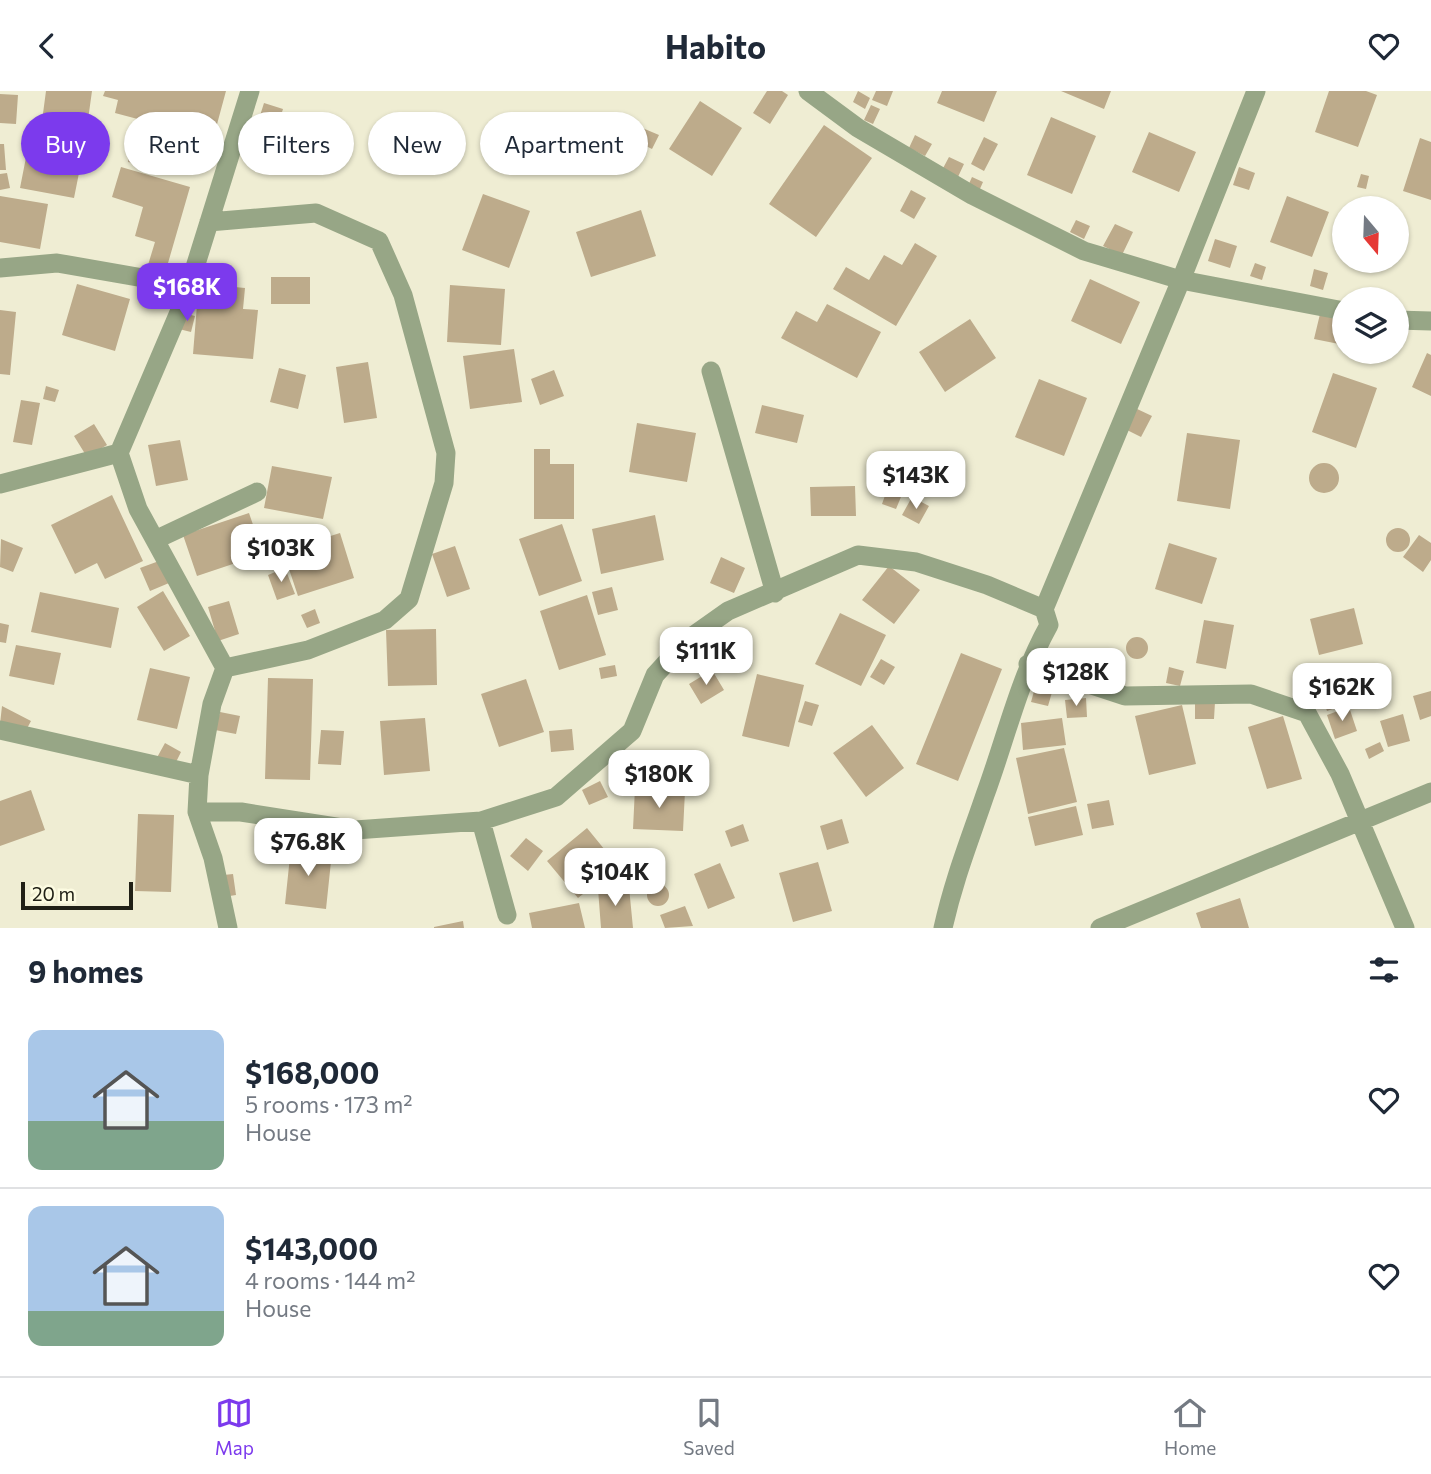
<!DOCTYPE html>
<html lang="en">
<head>
<meta charset="utf-8">
<style>
	:root { --surface:#fff; --page:#f2f2f3; --text:#1f2937; --muted:#747a83; --line:#e0e1e3; --accent:#7c3aed }
	body { margin:0; font-family:Commissioner,sans-serif; background:var(--page); color:var(--text); height:100vh; display:flex; flex-direction:column; font-size:26px; white-space:nowrap }
	* { box-sizing:border-box; margin:0 }
	p { font-size:23px; color:var(--muted) }
	.icon { flex:none; width:38px; height:38px; fill:none; stroke:currentColor; stroke-width:2; stroke-linecap:round; stroke-linejoin:round }
	.map { position:relative; height:837px; overflow:hidden }
	.drawer { display:flex; flex-direction:column; background:var(--surface); flex:1 }
	.drawer>* { flex:none }
	.hud { position:absolute; left:21px; top:21px; width:700px; height:63px; display:flex; gap:14px }
	.needle { width:46px; rotate:161deg }
	.fabs { position:absolute; left:1332px; top:105px; display:grid; gap:14px }
	.fabs a { display:grid; place-items:center; width:77px; height:77px; border-radius:50%; background:var(--surface); box-shadow:0 2px 5px #0004; font-size:35px }
	.scale { position:absolute; left:21px; bottom:18px; width:112px; box-sizing:border-box; padding-left:7px; border:4px solid #202016; border-top:0; font-size:19px; line-height:24px; white-space:nowrap; color:#202016; -webkit-text-stroke:5px #fcfbe1; paint-order:stroke }
	.price { position:absolute; translate:-50% -60px; padding:0 16px; border-radius:14px; background:#fff; color:#222; font-size:23px; line-height:46px; filter:drop-shadow(0 2px 4px #0008) }
	.price::after { content:''; position:absolute; left:50%; top:42px; width:21px; height:16px; margin-left:-10px; background:inherit; clip-path:polygon(0 0,100% 0,50% 100%) }
	.price.selected { background:var(--accent); color:#fff }
	ul { padding:0; list-style:none }
	li { display:flex; align-items:center; gap:21px; height:175px; padding:0 28px }
	li+li { border-top:2px solid var(--line) }
	li span { display:grid; place-items:center; flex:none; width:196px; height:140px; border-radius:14px; color:#555 }
	li>.icon { margin-inline-start:auto }
	span .icon { width:84px; height:84px; fill:#fffc; stroke-width:1 }
	li b { font-size:30px }
	h2 { display:flex; justify-content:space-between; align-items:center; height:84px; padding:0 28px; font-size:30px }
	.chip { padding:0 24px; border-radius:32px; background:var(--surface); box-shadow:0 2px 5px #0004; font-size:24px; line-height:63px }
	.chip.selected { background:var(--accent); color:#fff }
	header { display:flex; justify-content:space-between; align-items:center; height:91px; padding:0 28px; background:var(--surface); font-size:32px; font-weight:700 }
	.menu { display:flex; justify-content:space-around; align-items:center; height:98px; border-top:2px solid var(--line); background:var(--surface); font-size:19px; color:var(--muted) }
	.menu a { display:grid; justify-items:center; gap:4px }
	.menu .selected { color:var(--accent) }
	.map>svg:first-child { display:block }
</style>
</head>
<body>
<header><svg class="icon" aria-label="back" viewBox="0 0 24 24"><path d="M15 5l-7 7 7 7"/></svg>Habito<svg class="icon" aria-label="heart" viewBox="0 0 24 24"><path d="M12 20l-8-8c-3-5 5-10 8-4 3-6 11-1 8 4z"/></svg></header>
<div class="map">
<svg width="1431" height="837" viewBox="0 0 1431 837">
	<rect width="100%" height="100%" fill="#efedd3"/>
	<!-- building -->
	<path fill="#bdab8b" d="M 46,0 L 92,0 L 87,36 L 42,30 Z
		M 105,0 L 226,0 L 213,48 L 115,22 L 118,9 L 103,5 Z
		M 767,0 L 782,0 L 788,4 L 770,33 L 753,22 Z
		M 858,0 L 870,7 L 865,18 L 853,11 Z
		M 876,0 L 893,0 L 887,15 L 872,9 Z
		M 942,0 L 997,0 L 984,31 L 937,12 Z
		M 1061,0 L 1111,0 L 1104,18 Z
		M 1329,0 L 1366,0 L 1377,4 L 1358,56 L 1315,41 Z
		M 0,3 L 18,4 L 16,33 L 0,32 Z
		M 700,10 L 742,37 L 712,85 L 669,58 Z
		M 264,12 L 283,18 L 276,40 L 257,34 Z
		M 871,14 L 880,18 L 873,33 L 864,29 Z
		M 1051,26 L 1096,45 L 1072,103 L 1027,84 Z
		M 824,34 L 872,67 L 816,146 L 769,113 Z
		M 640,36 L 659,44 L 652,58 L 634,49 Z
		M 1149,41 L 1196,61 L 1179,101 L 1132,81 Z
		M 915,44 L 932,53 L 925,65 L 909,57 Z
		M 30,46 L 84,57 L 74,107 L 20,97 Z
		M 984,46 L 998,53 L 984,80 L 971,73 Z
		M 1420,47 L 1431,51 L 1431,109 L 1403,100 Z
		M 132,52 L 166,59 L 162,78 L 128,71 Z
		M 0,53 L 4,53 L 6,79 L 0,79 Z
		M 949,66 L 964,73 L 957,88 L 941,81 Z
		M 121,76 L 190,96 L 166,179 L 148,174 L 155,151 L 135,145 L 143,116 L 112,106 Z
		M 1239,76 L 1255,82 L 1249,99 L 1233,94 Z
		M 7,82 L 10,97 L 0,99 L 0,83 Z
		M 1361,83 L 1369,85 L 1366,98 L 1357,96 Z
		M 972,86 L 983,91 L 979,100 L 968,95 Z
		M 911,99 L 926,107 L 914,128 L 900,120 Z
		M 483,103 L 530,120 L 509,177 L 462,159 Z
		M 0,105 L 48,113 L 40,158 L 0,151 Z
		M 1287,105 L 1329,121 L 1312,166 L 1270,151 Z
		M 641,119 L 656,165 L 591,186 L 576,141 Z
		M 1076,129 L 1090,135 L 1084,148 L 1070,141 Z
		M 1115,133 L 1133,141 L 1122,164 L 1103,155 Z
		M 1215,148 L 1237,155 L 1230,177 L 1208,170 Z
		M 915,152 L 937,165 L 896,235 L 833,198 L 846,176 L 869,189 L 884,164 L 902,174 Z
		M 1255,172 L 1266,176 L 1262,189 L 1250,185 Z
		M 1314,178 L 1328,182 L 1323,199 L 1310,195 Z
		M 202,185 L 214,188 L 210,201 L 199,199 Z
		M 271,186 L 310,186 L 310,213 L 271,213 Z
		M 1090,188 L 1140,211 L 1121,253 L 1071,230 Z
		M 77,193 L 130,208 L 115,260 L 62,244 Z
		M 450,194 L 505,198 L 501,254 L 447,251 Z
		M 224,195 L 245,197 L 243,218 L 258,219 L 253,268 L 193,263 L 197,214 L 222,216 Z
		M 827,213 L 881,241 L 857,287 L 781,247 L 796,220 L 817,231 Z
		M 0,219 L 16,221 L 10,284 L 0,283 Z
		M 183,222 L 195,225 L 191,241 L 179,238 Z
		M 1320,223 L 1344,229 L 1344,254 L 1314,248 Z
		M 970,228 L 996,267 L 945,301 L 919,261 Z
		M 514,258 L 522,311 L 470,318 L 463,265 Z
		M 1427,262 L 1431,264 L 1431,305 L 1412,296 Z
		M 368,271 L 377,327 L 344,332 L 336,276 Z
		M 279,277 L 306,284 L 298,318 L 270,311 Z
		M 554,279 L 564,305 L 540,314 L 531,288 Z
		M 1333,282 L 1377,297 L 1356,357 L 1312,341 Z
		M 1039,288 L 1087,307 L 1064,365 L 1015,346 Z
		M 46,295 L 59,299 L 55,311 L 43,308 Z
		M 21,309 L 40,312 L 32,354 L 13,351 Z
		M 762,314 L 804,324 L 797,352 L 755,342 Z
		M 1135,317 L 1152,325 L 1141,346 L 1125,338 Z
		M 637,332 L 696,342 L 687,391 L 629,381 Z
		M 94,333 L 107,354 L 87,366 L 74,345 Z
		M 1187,342 L 1240,349 L 1230,418 L 1177,410 Z
		M 180,349 L 188,389 L 156,395 L 148,354 Z
		M 534,358 L 550,358 L 550,373 L 574,373 L 574,428 L 534,428 Z
		M1309 387a15 15 0 1 1 30 0a15 15 0 1 1-30 0Z
		M 272,375 L 332,386 L 323,428 L 264,417 Z
		M 855,395 L 856,425 L 811,425 L 810,396 Z
		M 888,396 L 903,401 L 896,418 L 882,413 Z
		M 112,404 L 143,470 L 105,488 L 97,472 L 75,483 L 51,434 Z
		M 912,406 L 929,415 L 919,433 L 902,424 Z
		M 249,422 L 263,463 L 197,485 L 183,444 Z
		M 655,424 L 664,469 L 601,483 L 592,438 Z
		M 562,433 L 582,490 L 539,505 L 519,448 Z
		M1386 449a12 12 0 1 1 24 0a12 12 0 1 1-24 0Z
		M 340,442 L 354,487 L 298,505 L 283,460 Z
		M 1419,444 L 1431,452 L 1431,469 L 1423,481 L 1403,466 Z
		M 1,448 L 23,457 L 13,481 L 0,476 Z
		M 1169,452 L 1217,467 L 1202,513 L 1155,498 Z
		M 455,455 L 470,498 L 447,506 L 432,463 Z
		M 721,466 L 745,477 L 734,502 L 710,492 Z
		M 159,470 L 169,492 L 150,500 L 140,477 Z
		M 889,475 L 920,499 L 894,533 L 862,509 Z
		M 285,477 L 295,503 L 277,509 L 268,484 Z
		M 612,496 L 618,519 L 598,524 L 592,501 Z
		M 163,500 L 190,545 L 164,560 L 137,516 Z
		M 40,501 L 119,517 L 111,557 L 31,541 Z
		M 587,504 L 606,564 L 559,579 L 540,520 Z
		M 229,510 L 239,543 L 218,550 L 208,516 Z
		M 1354,517 L 1363,553 L 1319,564 L 1310,528 Z
		M 315,518 L 320,532 L 307,537 L 301,524 Z
		M 840,522 L 886,544 L 861,595 L 815,573 Z
		M 1204,529 L 1234,534 L 1226,578 L 1196,572 Z
		M 0,532 L 9,534 L 6,552 L 0,551 Z
		M 436,538 L 437,594 L 388,595 L 386,539 Z
		M1126 557a11 11 0 1 1 22 0a11 11 0 1 1-22 0Z
		M 16,554 L 61,562 L 54,594 L 9,585 Z
		M 961,562 L 1002,578 L 958,690 L 916,673 Z
		M 881,568 L 895,576 L 884,594 L 870,586 Z
		M 615,574 L 617,585 L 601,588 L 599,577 Z
		M 1169,576 L 1184,580 L 1180,595 L 1166,592 Z
		M 150,577 L 190,586 L 177,638 L 137,629 Z
		M 712,579 L 724,599 L 701,613 L 689,593 Z
		M 757,583 L 804,594 L 789,656 L 742,645 Z
		M 1038,586 L 1055,591 L 1048,615 L 1031,611 Z
		M 268,587 L 313,588 L 310,689 L 265,688 Z
		M 526,588 L 544,641 L 499,656 L 481,603 Z
		M 1431,600 L 1431,625 L 1420,629 L 1413,605 Z
		M 1337,604 L 1341,615 L 1327,620 L 1323,609 Z
		M 1086,607 L 1087,626 L 1067,627 L 1065,609 Z
		M 805,610 L 819,614 L 812,635 L 798,631 Z
		M 1195,611 L 1215,611 L 1214,628 L 1195,628 Z
		M 1182,614 L 1196,673 L 1149,684 L 1135,625 Z
		M 2,615 L 31,630 L 23,645 L 0,633 Z
		M 1349,616 L 1357,640 L 1335,648 L 1327,624 Z
		M 220,621 L 240,625 L 236,643 L 215,639 Z
		M 1403,623 L 1410,650 L 1388,656 L 1380,630 Z
		M 1283,625 L 1302,688 L 1267,698 L 1248,636 Z
		M 425,627 L 430,680 L 384,684 L 380,630 Z
		M 1062,627 L 1066,654 L 1023,659 L 1021,632 Z
		M 872,634 L 904,677 L 866,706 L 833,662 Z
		M 572,638 L 574,659 L 551,661 L 549,640 Z
		M 321,639 L 344,640 L 341,674 L 318,673 Z
		M 1380,651 L 1384,660 L 1369,668 L 1365,658 Z
		M 165,652 L 181,661 L 171,681 L 154,672 Z
		M 1064,657 L 1077,711 L 1028,723 L 1016,667 Z
		M 702,661 L 703,690 L 665,692 L 664,663 Z
		M 600,690 L 608,706 L 589,714 L 582,699 Z
		M 635,697 L 685,700 L 683,740 L 633,738 Z
		M 31,699 L 45,739 L 0,755 L 0,710 Z
		M 1109,709 L 1114,734 L 1092,738 L 1087,713 Z
		M 1076,715 L 1083,744 L 1035,755 L 1028,726 Z
		M 138,723 L 174,724 L 171,801 L 135,800 Z
		M 842,728 L 849,752 L 827,759 L 820,735 Z
		M 743,733 L 749,750 L 731,756 L 725,740 Z
		M 587,737 L 618,775 L 578,807 L 547,770 Z
		M 526,747 L 543,760 L 528,780 L 510,765 Z
		M 291,756 L 332,761 L 326,818 L 285,813 Z
		M 818,771 L 832,820 L 793,831 L 779,782 Z
		M 720,772 L 735,807 L 708,818 L 694,783 Z
		M 233,783 L 236,804 L 217,807 L 214,785 Z
		M647 804a11 11 0 1 1 22 0a11 11 0 1 1-22 0Z
		M 629,796 L 633,837 L 601,837 L 598,798 Z
		M 1240,807 L 1249,837 L 1201,837 L 1196,822 Z
		M 579,812 L 585,837 L 532,837 L 529,822 Z
		M 685,815 L 693,835 L 665,837 L 660,824 Z
		M 463,830 L 464,837 L 434,837 L 434,836 Z"/>
	<g fill="none" stroke-linecap="round" stroke-linejoin="round">
		<!-- minor -->
		<path stroke="#97a686" stroke-width="19" d="M 808,0 L 858,37 L 972,104 L 1084,160 L 1181,189 L 1344,220
			M 209,131 L 316,122 L 379,150 L 403,204 L 446,362 L 444,392 L 409,508 L 385,529 L 308,559 L 225,577
			M 0,177 L 57,172 L 149,188 L 186,205
			M 1396,229 L 1431,230
			M 711,280 L 775,502
			M 0,393 L 119,362
			M 157,448 L 257,401
			M 1028,573 L 1125,605 L 1251,603 L 1307,622 L 1340,683 L 1405,837
			M 0,639 L 199,684
			M 197,721 L 241,721 L 355,739 L 481,730 L 556,706 L 632,640 L 655,584 L 687,549 L 728,520 L 858,464 L 916,471 L 987,494 L 1044,518
			M 481,730 L 507,824
			M 228,837 L 213,767 L 197,721 L 199,684 L 212,613 L 225,577 L 138,418 L 119,362 L 186,205 L 250,0
			M 943,837 C 954,788 969,751 985,704 C 1006,647 1019,588 1049,534 L 1044,518 L 1181,189 L 1256,0
			M 1100,837 L 1431,701"/>
	</g>
</svg>
<div class="fabs">
<a><svg class="needle" viewBox="-14 -14 28 28"><path d="M0-13l5 13h-10z" fill="#e53935"/><path d="M0 13l5-13h-10z" fill="#747a83"/></svg></a>
<a><svg class="icon" aria-label="layers" viewBox="0 0 24 24"><path d="M12 4l9 5-9 5-9-5zM3 14l9 5 9-5"/></svg></a>
</div>
<div class="scale">20 m</div>
<b class="price selected" style="left:187px;top:232px">$168K</b>
<b class="price" style="left:916px;top:420px">$143K</b>
<b class="price" style="left:281px;top:493px">$103K</b>
<b class="price" style="left:706px;top:596px">$111K</b>
<b class="price" style="left:1076px;top:617px">$128K</b>
<b class="price" style="left:1342px;top:632px">$162K</b>
<b class="price" style="left:659px;top:719px">$180K</b>
<b class="price" style="left:308px;top:787px">$76.8K</b>
<b class="price" style="left:615px;top:817px">$104K</b>
<div class="hud">
<a class="chip selected">Buy</a>
<a class="chip">Rent</a>
<a class="chip">Filters</a>
<a class="chip">New</a>
<a class="chip">Apartment</a>
</div>
</div>
<section class="drawer">
<h2>9 homes<svg class="icon" aria-label="filters" viewBox="0 0 24 24"><path d="M4 7h16M4 17h16"/><circle cx="9" cy="7" r="2"/><circle cx="15" cy="17" r="2"/></svg></h2>
<ul>
<li><span style="background:linear-gradient(#a9c7e8 65%,#7fa58c 0)"><svg class="icon" aria-label="home" viewBox="0 0 24 24"><path d="M3 11l9-7 9 7M6 9v11h12V9"/></svg></span><div><b>$168,000</b><p>5 rooms · 173 m²</p><p>House</p></div><svg class="icon" aria-label="heart" viewBox="0 0 24 24"><path d="M12 20l-8-8c-3-5 5-10 8-4 3-6 11-1 8 4z"/></svg></li>
<li><span style="background:linear-gradient(#a9c7e8 75%,#7fa58c 0)"><svg class="icon" aria-label="home" viewBox="0 0 24 24"><path d="M3 11l9-7 9 7M6 9v11h12V9"/></svg></span><div><b>$143,000</b><p>4 rooms · 144 m²</p><p>House</p></div><svg class="icon" aria-label="heart" viewBox="0 0 24 24"><path d="M12 20l-8-8c-3-5 5-10 8-4 3-6 11-1 8 4z"/></svg></li>
</ul>
</section>
<nav class="menu">
<a class="selected"><svg class="icon" aria-label="map" viewBox="0 0 24 24"><path d="M3 6l6-2 6 2 6-2v14l-6 2-6-2-6 2zM9 4v14M15 6v14"/></svg>Map</a>
<a><svg class="icon" aria-label="saved" viewBox="0 0 24 24"><path d="M7 4h10v16l-5-4-5 4z"/></svg>Saved</a>
<a><svg class="icon" aria-label="home" viewBox="0 0 24 24"><path d="M3 11l9-7 9 7M6 9v11h12V9"/></svg>Home</a>
</nav>
</body>
</html>
